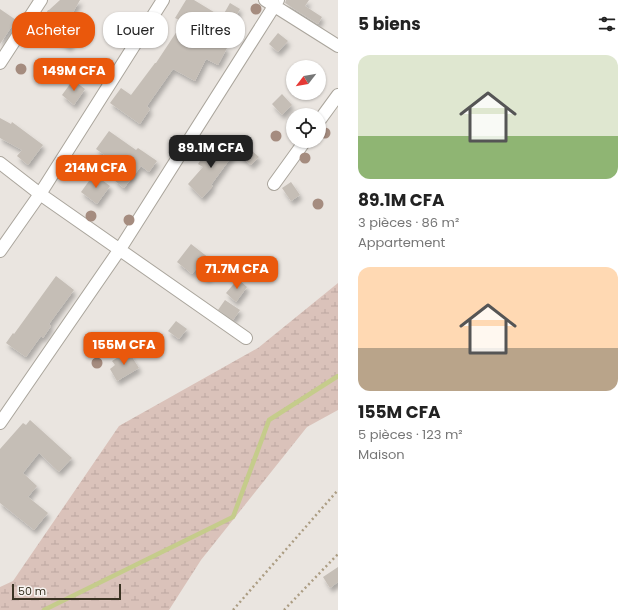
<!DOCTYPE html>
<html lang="fr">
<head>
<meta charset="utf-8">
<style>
	:root { --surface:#fff; --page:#f2f2f2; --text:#222; --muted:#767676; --accent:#ea580c }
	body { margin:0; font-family:Poppins,sans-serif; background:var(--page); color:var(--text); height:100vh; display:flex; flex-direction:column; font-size:15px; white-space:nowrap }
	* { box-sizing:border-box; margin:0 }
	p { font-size:13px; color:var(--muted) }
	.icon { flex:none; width:22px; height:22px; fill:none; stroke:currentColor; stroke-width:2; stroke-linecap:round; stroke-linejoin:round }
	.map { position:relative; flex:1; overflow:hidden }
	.panel { display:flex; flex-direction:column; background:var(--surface); width:300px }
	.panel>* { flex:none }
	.top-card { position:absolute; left:12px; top:12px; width:266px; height:36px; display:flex; gap:8px }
	.needle { width:26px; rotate:239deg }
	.controls { position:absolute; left:286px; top:60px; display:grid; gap:8px }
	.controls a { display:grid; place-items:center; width:40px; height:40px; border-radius:50%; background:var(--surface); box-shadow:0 1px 3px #0004; font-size:20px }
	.scale { position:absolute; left:12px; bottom:10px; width:109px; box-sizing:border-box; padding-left:4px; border:2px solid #393222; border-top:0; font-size:11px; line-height:14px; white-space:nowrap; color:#393222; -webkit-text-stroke:3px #f7f3f0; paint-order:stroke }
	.price { position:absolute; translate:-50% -34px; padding:0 9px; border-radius:8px; background:var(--accent); color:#fff; font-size:13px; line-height:26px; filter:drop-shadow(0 1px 2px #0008) }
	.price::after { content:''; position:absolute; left:50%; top:24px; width:12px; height:9px; margin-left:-6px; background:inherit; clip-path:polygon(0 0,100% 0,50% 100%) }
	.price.active { background:#222; color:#fff }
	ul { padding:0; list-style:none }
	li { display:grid; align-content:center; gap:8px; height:212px; padding:0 20px }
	li span { display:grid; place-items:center; height:124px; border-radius:12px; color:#555 }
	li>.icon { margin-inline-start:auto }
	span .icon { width:72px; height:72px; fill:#fffc; stroke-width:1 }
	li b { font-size:17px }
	h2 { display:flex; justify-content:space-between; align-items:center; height:48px; padding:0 20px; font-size:17px }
	.chip { padding:0 14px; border-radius:16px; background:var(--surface); box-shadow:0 1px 3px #0004; font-size:14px; line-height:36px }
	.chip.active { background:var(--accent); color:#fff }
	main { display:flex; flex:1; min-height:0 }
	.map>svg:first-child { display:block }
</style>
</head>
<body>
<main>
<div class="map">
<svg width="338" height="610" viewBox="0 0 338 610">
	<defs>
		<pattern id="wetland-marsh" width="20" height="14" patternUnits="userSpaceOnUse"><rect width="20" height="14" fill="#dac2ba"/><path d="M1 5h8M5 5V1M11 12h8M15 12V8" fill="none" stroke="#bca7a0"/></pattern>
		<filter id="shadow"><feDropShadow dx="2.5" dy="4.5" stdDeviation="2" flood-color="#0004"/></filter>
	</defs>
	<rect width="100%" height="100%" fill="#eae5e0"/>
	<!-- wetland -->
	<path fill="url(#wetland-marsh)" d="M 338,283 L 338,410 L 307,427 L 201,560 L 169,610 L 0,610 L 0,587 L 13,581 L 119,426 L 258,348 Z"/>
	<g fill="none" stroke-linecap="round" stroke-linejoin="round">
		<!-- stream -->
		<path stroke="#c5cc8b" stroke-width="4.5" d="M 44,610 L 233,517 L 269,420 L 338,376"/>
	</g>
	<!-- building -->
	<path fill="#c5beb6" filter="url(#shadow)" d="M 60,0 L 80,0 L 67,23 L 80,31 L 69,47 L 37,29 L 48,10 L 49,10 Z
		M 186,0 L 194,0 L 222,17 L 230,3 L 240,9 L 220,44 L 227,48 L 218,65 L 206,59 L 195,81 L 173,69 L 147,106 L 150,109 L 140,124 L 110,103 L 121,88 L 131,95 L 155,63 L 156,63 L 183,22 L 175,18 Z
		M 286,0 L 309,0 L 305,6 L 322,17 L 318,24 L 285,3 Z
		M 0,9 L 16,20 L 0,44 Z
		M 278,33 L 288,41 L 278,52 L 269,44 Z
		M 73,80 L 85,89 L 74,105 L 62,95 Z
		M 282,94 L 292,105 L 282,115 L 272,104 Z
		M 0,118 L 11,124 L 12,122 L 43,145 L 28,165 L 17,156 L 22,150 L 0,138 Z
		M 109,131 L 136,150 L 138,148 L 157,161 L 149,172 L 141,166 L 124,188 L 114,180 L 123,168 L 96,149 Z
		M 237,138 L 259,157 L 251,165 L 229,146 Z
		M 223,142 L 235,152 L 211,185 L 213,186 L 202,198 L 188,184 L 203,167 L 198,164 L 208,149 L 214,153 Z
		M 94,174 L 110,186 L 97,204 L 81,192 Z
		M 291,182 L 300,195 L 291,201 L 282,188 Z
		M 191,244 L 218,265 L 207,279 L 196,269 L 192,274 L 177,262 Z
		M 56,276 L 74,290 L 49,324 L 51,326 L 43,338 L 41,336 L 26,357 L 6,343 L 13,333 L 14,334 Z
		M 238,279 L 247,287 L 236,302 L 226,293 Z
		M 225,300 L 240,310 L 233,320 L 218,310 Z
		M 176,321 L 187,329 L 179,339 L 168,331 Z
		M 128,351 L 139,368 L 117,381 L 110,369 L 115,365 L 112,361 Z
		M 30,420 L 72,458 L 59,472 L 39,453 L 23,473 L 37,486 L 28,497 L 48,513 L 34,530 L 0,503 L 0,449 L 23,423 L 26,425 Z
		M 338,567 L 338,582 L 330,588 L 323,577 Z"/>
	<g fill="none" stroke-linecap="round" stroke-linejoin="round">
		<defs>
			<path id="minor" d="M 265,0 L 338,46
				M 0,63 L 41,0
				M 319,121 L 338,95
				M 0,163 L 40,194 L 246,338
				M 274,184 L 305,141
				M 0,251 L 40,194 L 163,0
				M 0,423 L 120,249 L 278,0"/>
		</defs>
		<!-- minor casing -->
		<use href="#minor" stroke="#aaa59c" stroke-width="14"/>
		<!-- path -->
		<path stroke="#ac9d83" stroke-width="2.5" stroke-dasharray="2 3" stroke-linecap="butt" d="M 233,610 L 338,490
			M 284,610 L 338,554"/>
		<!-- minor -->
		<use href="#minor" stroke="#fff" stroke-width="12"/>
	</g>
	<!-- trees -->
	<g fill="#a58c7f">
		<circle cx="256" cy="9" r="5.5"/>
		<circle cx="21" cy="69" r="5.5"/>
		<circle cx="325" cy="133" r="5.5"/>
		<circle cx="276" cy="136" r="5.5"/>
		<circle cx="305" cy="158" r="5.5"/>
		<circle cx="76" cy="167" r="5.5"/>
		<circle cx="318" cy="204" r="5.5"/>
		<circle cx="91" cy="216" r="5.5"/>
		<circle cx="129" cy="220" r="5.5"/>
		<circle cx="97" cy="363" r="5.5"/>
	</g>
</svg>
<div class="controls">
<a><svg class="needle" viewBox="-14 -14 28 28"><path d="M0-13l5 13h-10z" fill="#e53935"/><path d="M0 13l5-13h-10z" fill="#767676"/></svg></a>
<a><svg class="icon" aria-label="locate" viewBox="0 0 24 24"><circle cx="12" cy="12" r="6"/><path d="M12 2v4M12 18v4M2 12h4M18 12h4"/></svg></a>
</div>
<div class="scale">50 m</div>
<b class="price" style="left:74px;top:92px">149M CFA</b>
<b class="price active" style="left:211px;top:169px">89.1M CFA</b>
<b class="price" style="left:96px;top:189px">214M CFA</b>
<b class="price" style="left:237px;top:290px">71.7M CFA</b>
<b class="price" style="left:124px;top:366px">155M CFA</b>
<div class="top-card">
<a class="chip active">Acheter</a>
<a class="chip">Louer</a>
<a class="chip">Filtres</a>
</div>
</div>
<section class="panel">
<h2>5 biens<svg class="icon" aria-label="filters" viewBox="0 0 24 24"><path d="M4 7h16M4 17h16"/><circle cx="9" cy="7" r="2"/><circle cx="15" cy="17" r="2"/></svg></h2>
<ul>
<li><span style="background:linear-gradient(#dfe7d0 65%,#8fb573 0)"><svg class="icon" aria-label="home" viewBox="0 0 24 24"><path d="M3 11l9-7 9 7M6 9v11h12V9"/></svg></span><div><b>89.1M CFA</b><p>3 pièces · 86 m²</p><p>Appartement</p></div></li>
<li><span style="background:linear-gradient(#ffd9b3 65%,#b9a48a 0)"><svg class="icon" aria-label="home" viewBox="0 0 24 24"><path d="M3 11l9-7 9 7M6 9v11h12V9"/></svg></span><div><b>155M CFA</b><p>5 pièces · 123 m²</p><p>Maison</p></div></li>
</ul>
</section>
</main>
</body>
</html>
